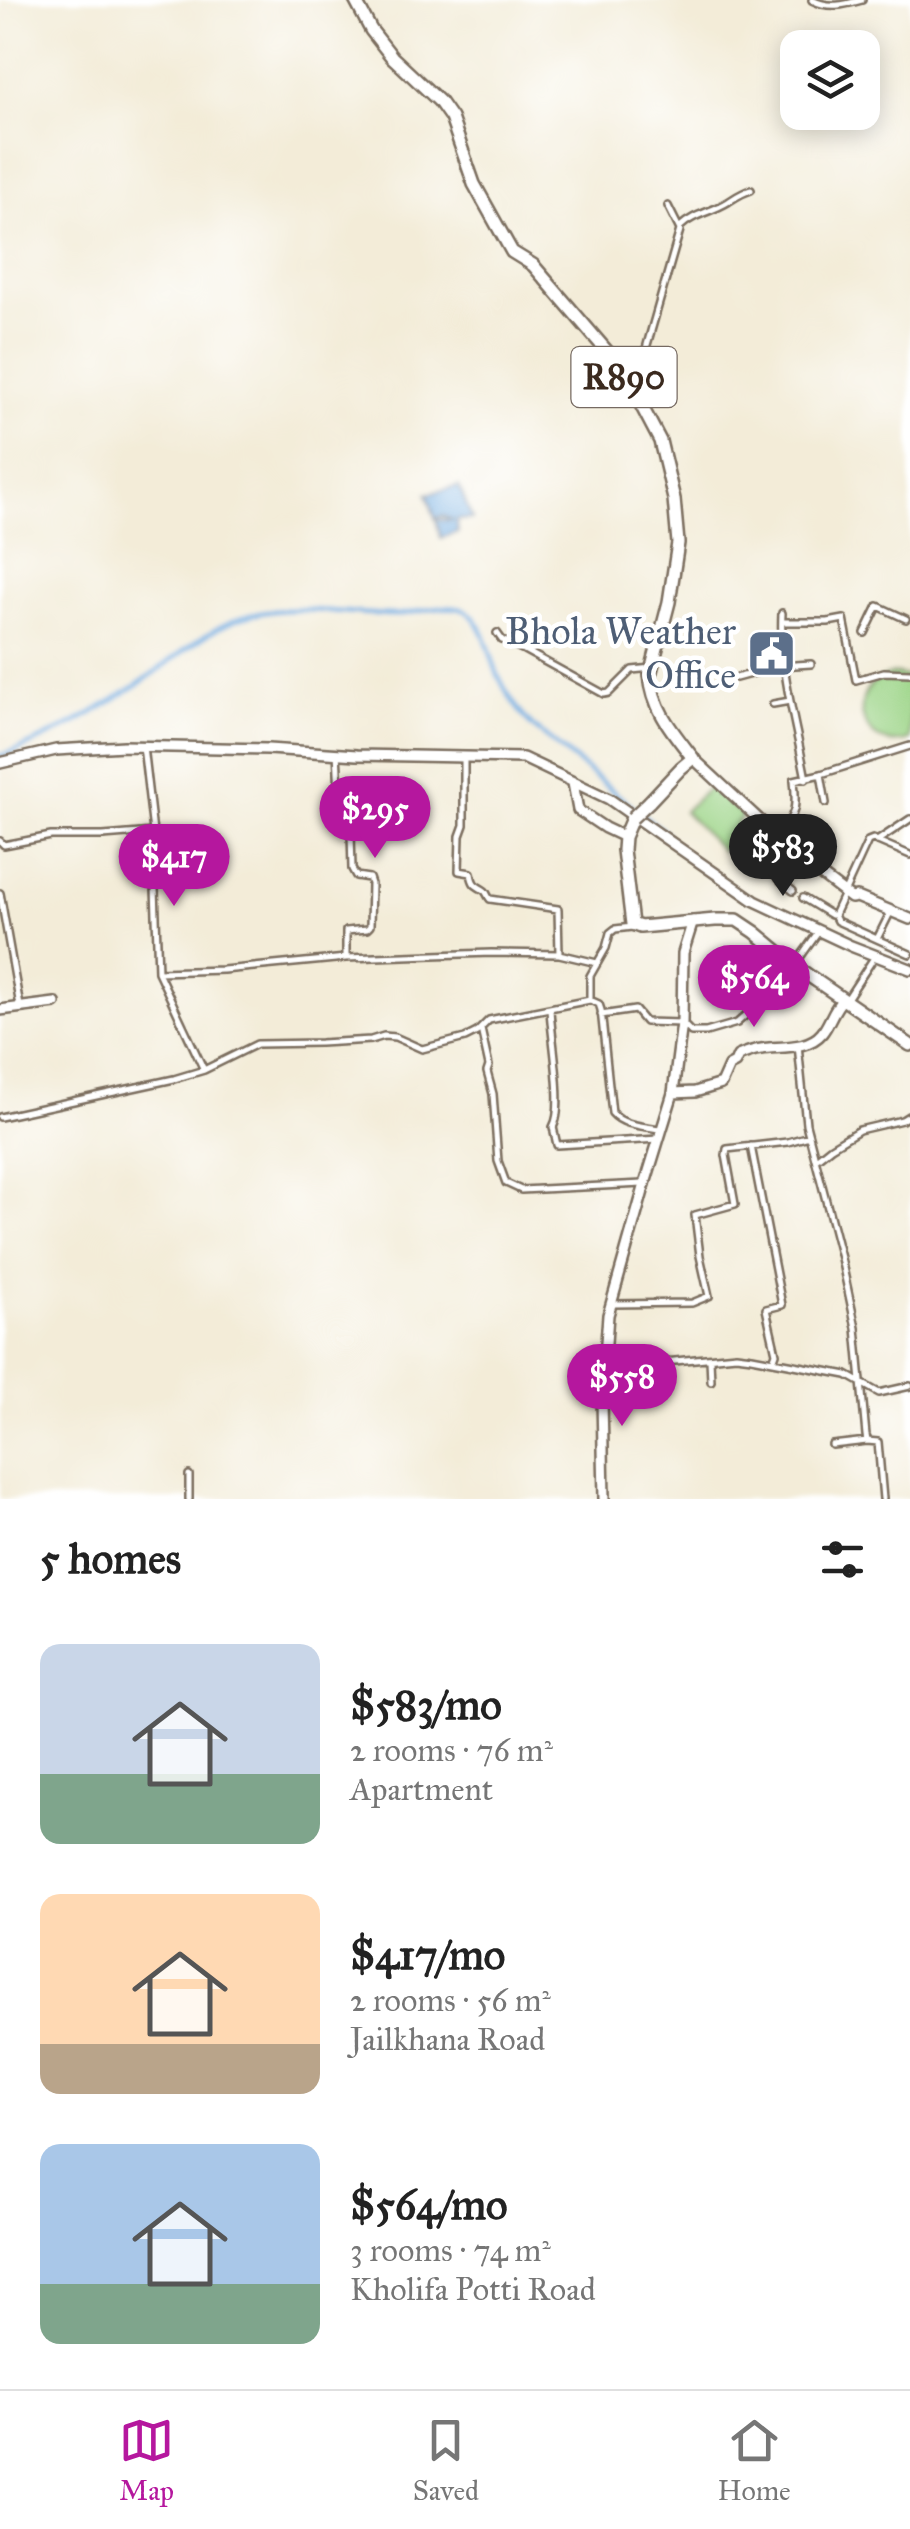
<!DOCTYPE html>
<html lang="en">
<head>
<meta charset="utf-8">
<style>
	:root { --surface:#fff; --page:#f2f2f2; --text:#222; --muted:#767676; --line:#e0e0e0; --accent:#b5179e }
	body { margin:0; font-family:"IM FELL Great Primer",serif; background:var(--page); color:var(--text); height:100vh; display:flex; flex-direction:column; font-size:38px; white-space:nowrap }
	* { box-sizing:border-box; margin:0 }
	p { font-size:32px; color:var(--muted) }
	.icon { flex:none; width:55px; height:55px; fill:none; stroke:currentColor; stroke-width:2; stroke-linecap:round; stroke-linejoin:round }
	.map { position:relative; height:1499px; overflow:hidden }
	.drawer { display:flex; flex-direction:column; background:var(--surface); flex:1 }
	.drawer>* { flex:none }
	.fabs { position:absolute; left:780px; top:30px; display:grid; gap:20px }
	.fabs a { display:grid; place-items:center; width:100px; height:100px; border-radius:20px; background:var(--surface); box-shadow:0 5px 25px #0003; font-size:50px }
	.price { position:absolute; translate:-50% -85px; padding:0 22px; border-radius:35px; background:var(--accent); color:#fff; font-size:32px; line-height:65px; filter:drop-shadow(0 2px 5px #0008) }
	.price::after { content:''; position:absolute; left:50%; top:60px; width:30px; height:22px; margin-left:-15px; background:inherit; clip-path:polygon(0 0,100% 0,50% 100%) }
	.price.selected { background:#222; color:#fff }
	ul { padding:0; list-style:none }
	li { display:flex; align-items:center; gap:30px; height:250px; padding:0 40px }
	li span { display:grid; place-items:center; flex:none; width:280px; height:200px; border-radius:20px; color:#555 }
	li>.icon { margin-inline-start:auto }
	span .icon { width:120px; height:120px; fill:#fffc; stroke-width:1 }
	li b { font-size:42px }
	h2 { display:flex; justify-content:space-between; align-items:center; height:120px; padding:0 40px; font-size:42px }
	.dock { display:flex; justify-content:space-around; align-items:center; height:140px; border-top:2px solid var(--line); background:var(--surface); font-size:28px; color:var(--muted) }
	.dock a { display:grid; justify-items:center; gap:5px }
	.dock .selected { color:var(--accent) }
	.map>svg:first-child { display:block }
</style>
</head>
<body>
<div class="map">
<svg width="910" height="1499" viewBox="0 0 910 1499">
	<rect width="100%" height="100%" fill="#fff"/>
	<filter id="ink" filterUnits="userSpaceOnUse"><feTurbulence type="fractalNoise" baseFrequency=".01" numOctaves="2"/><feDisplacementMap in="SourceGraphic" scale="20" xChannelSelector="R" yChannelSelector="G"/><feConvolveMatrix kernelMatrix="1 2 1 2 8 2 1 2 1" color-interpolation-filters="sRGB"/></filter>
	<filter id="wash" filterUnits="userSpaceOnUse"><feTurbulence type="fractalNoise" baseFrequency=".0048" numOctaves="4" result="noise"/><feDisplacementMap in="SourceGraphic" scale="40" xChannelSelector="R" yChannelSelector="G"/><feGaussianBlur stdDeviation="2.25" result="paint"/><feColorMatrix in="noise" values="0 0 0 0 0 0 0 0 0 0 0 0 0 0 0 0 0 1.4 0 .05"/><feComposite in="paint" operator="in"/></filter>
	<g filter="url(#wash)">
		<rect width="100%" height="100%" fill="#f3ecd8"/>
		<!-- green -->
		<path fill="#9bd486" stroke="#6b7f52" stroke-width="2.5" d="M 895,674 L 910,677 L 910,740 C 858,756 841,682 895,674 Z
			M 711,786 L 742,815 L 722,851 L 684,811 Z"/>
		<!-- water -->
		<path fill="#6ca8dd" stroke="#54697e" stroke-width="2.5" d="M 459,486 L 472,519 L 456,520 L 458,532 L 441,538 L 436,520 L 453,520 L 443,516 L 435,518 L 427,494 Z
			M 764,829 L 797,859 L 780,878 L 750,847 C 751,839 757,833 764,829 Z"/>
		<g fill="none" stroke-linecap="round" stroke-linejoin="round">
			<!-- canal -->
			<path stroke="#6ca8dd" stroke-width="5" d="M 0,756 C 49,740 105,707 147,678 C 180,655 211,625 251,615 C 297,603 348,615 395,615 C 414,614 454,600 469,613 C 486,627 490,656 498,675 C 507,694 517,710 531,725 L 666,834"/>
		</g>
	</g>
	<g filter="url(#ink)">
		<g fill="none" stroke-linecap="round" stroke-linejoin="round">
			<defs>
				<path id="street" d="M 812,0 C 829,9 844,5 862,0
					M 680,227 C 693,214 712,212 728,202 C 736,197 741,193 751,190
					M 624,372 L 645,352 L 680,230 L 668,206
					M 782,613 C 779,669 796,725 806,779
					M 782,622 L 828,622 L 844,619 L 856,680 L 884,672 L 910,673
					M 497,633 L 502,640 L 524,650 L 604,694 L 609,693 L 632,670 L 652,668
					M 865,633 L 878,606 L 906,619
					M 736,678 L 780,666 L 811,664
					M 773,704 L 790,701
					M 143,746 L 153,832 L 158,972 L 204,1070
					M 337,754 C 339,778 338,802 341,827 L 351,833 L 352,869 L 356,876 L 369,878 L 371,884 L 370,926 L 367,929 L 346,931 L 346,958
					M 464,759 L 464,825 L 460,836 L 459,871 L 471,873 C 473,887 477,885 485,891 C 487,893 488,897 490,899 L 558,909 L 559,954
					M 821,774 L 826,803
					M 778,836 C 796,814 797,808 794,780 L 821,774 L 910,746
					M 0,841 L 4,845 L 51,836 L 103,836 L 153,832
					M 877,841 L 910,819
					M 910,855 L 873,839 L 868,841 L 834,915 L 837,921 L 910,954
					M 742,857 L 748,849 L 782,882 L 801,859
					M 782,882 L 793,891
					M 0,893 L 20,1006
					M 803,898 L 831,915
					M 877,939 L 891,911
					M 796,963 L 819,931
					M 158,972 L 223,970 L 346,958 L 491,953 L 559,954 L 597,963
					M 847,999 L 875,956
					M 590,1000 L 599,1004 L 601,1010 L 612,1113 C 623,1126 644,1126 660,1129
					M 550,1009 C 551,1036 565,1108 553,1127 L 557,1145 L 659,1139
					M 601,1015 L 635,1010 L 645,1022 L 682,1023 L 691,1032 L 706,1032 L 737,1023 L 774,990 L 799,973
					M 481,1029 L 489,1066 L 487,1072 L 493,1094 L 498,1161 L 506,1183 L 521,1190 L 643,1184
					M 798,1045 L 806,1124 L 841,1258 L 856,1328 L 866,1435 L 867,1441 L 878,1442 L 883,1499
					M 0,1117 L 174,1079 L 204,1070 L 257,1044 L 320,1043 L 371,1040 L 384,1036 L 395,1037 L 422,1049 L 465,1038 L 477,1032 L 489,1020 L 590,1000 L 590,976 L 606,948 L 610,933 L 615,929 L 632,927
					M 751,1146 L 782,1305 L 766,1309 L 776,1353 L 773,1361
					M 816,1159 L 831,1147 L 859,1130 L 902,1120 L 910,1115
					M 613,1304 L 692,1303 L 709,1296 L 700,1256 L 695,1215 L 735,1204 L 726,1155 L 727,1149 L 788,1142 L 809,1136
					M 607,1359 L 665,1362 L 736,1355 L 752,1357 L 847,1375 L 879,1393 L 910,1386
					M 710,1359 L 711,1381
					M 832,1445 L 867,1441
					M 189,1475 L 189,1499"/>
				<path id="secondary" d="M 693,758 L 809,866 L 851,898 L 857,897 L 910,919
					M 0,763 L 56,750 L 124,746 L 268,749 L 357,755 L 523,758 L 609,799 L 755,901 L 851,946 L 910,969
					M 573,783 L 578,810 L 605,828 L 624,837
					M 0,1010 L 55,1003
					M 673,1093 L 695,1092 L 721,1084 L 729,1066 L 735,1063 L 738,1056 C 745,1053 753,1050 761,1049 C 780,1046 808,1050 822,1033 C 830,1023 833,1009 843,999
					M 604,1499 L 602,1398 L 608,1315 L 645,1184 L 673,1093 L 682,1023 L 683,953 L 693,921"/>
				<path id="primary" d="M 355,0 L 371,30 L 392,57 L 439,101 L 451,118 L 474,184 L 512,252 L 533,265 L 611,356 L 639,401 L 660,441 L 674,499 L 678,543 L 669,602 L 650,675 C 653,710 673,732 693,758 L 681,768 L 649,802
					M 632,818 L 624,837 L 623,850 L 632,924 L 640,927 L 715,920 L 737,920 L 755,932 L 802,971 L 910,1045"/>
			</defs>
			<!-- street casing -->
			<use href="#street" stroke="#7b6e5f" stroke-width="10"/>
			<!-- secondary casing -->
			<use href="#secondary" stroke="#7b6e5f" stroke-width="14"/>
			<!-- primary casing -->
			<use href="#primary" stroke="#7b6e5f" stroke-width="16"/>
			<!-- street -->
			<use href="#street" stroke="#fff" stroke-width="5"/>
			<!-- secondary -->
			<use href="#secondary" stroke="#fff" stroke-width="9"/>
			<!-- primary -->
			<use href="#primary" stroke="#fff" stroke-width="11"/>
			<defs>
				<path id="primary-bridge" d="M 632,818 L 649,802"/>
			</defs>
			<!-- primary-bridge casing -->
			<use href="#primary-bridge" stroke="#7b6e5f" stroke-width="16" stroke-linecap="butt"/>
			<!-- primary-bridge -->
			<use href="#primary-bridge" stroke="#fff" stroke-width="11"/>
		</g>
	</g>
	<!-- icons -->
	<defs>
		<symbol id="civic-square" viewBox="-11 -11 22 22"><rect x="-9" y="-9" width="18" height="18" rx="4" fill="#5c6f8a" stroke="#fff"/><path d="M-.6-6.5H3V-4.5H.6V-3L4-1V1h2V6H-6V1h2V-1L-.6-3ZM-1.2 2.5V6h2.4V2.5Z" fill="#fff"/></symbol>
	</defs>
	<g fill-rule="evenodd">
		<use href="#civic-square" x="744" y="626" width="55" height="55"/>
	</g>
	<g text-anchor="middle" stroke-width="9" stroke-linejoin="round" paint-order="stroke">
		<!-- shield labels -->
		<rect fill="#fff" stroke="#766a62" stroke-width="2.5" x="571.5" y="347" width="105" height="60" rx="8"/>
		<g font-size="35" font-weight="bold" fill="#3b2a1e">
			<text x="624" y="389">R890</text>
		</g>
		<!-- service labels -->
		<g font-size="38" fill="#4e5e75" stroke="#fff" text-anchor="end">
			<text x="736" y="644">Bhola Weather<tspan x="736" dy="44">Office</tspan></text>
		</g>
	</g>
</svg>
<div class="fabs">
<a><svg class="icon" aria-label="layers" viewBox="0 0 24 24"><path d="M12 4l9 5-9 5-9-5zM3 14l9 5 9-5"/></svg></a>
</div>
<b class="price" style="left:375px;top:861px">$295</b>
<b class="price selected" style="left:783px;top:899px">$583</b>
<b class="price" style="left:174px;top:909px">$417</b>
<b class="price" style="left:754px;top:1030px">$564</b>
<b class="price" style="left:622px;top:1429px">$558</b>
</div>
<section class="drawer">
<h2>5 homes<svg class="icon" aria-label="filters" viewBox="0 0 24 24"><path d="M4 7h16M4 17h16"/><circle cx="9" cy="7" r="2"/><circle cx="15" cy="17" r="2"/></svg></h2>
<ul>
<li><span style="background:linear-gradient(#c9d6e8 65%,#7fa58c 0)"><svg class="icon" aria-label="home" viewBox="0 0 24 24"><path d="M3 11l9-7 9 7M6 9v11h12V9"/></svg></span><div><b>$583/mo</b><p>2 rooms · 76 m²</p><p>Apartment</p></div></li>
<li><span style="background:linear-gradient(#ffd9b3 75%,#b9a48a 0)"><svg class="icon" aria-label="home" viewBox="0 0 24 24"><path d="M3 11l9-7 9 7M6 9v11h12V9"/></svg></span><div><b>$417/mo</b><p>2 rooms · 56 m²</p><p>Jailkhana Road</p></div></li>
<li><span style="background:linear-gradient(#a9c7e8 70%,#7fa58c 0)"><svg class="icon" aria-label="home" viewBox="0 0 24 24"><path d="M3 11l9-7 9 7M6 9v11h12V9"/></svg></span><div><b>$564/mo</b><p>3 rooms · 74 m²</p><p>Kholifa Potti Road</p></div></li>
</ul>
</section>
<nav class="dock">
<a class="selected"><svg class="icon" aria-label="map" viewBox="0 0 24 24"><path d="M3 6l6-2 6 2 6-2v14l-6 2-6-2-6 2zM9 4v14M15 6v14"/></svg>Map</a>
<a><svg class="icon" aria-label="saved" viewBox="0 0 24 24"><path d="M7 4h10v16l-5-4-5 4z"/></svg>Saved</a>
<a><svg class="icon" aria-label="home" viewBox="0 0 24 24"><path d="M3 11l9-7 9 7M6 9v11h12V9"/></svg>Home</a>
</nav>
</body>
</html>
